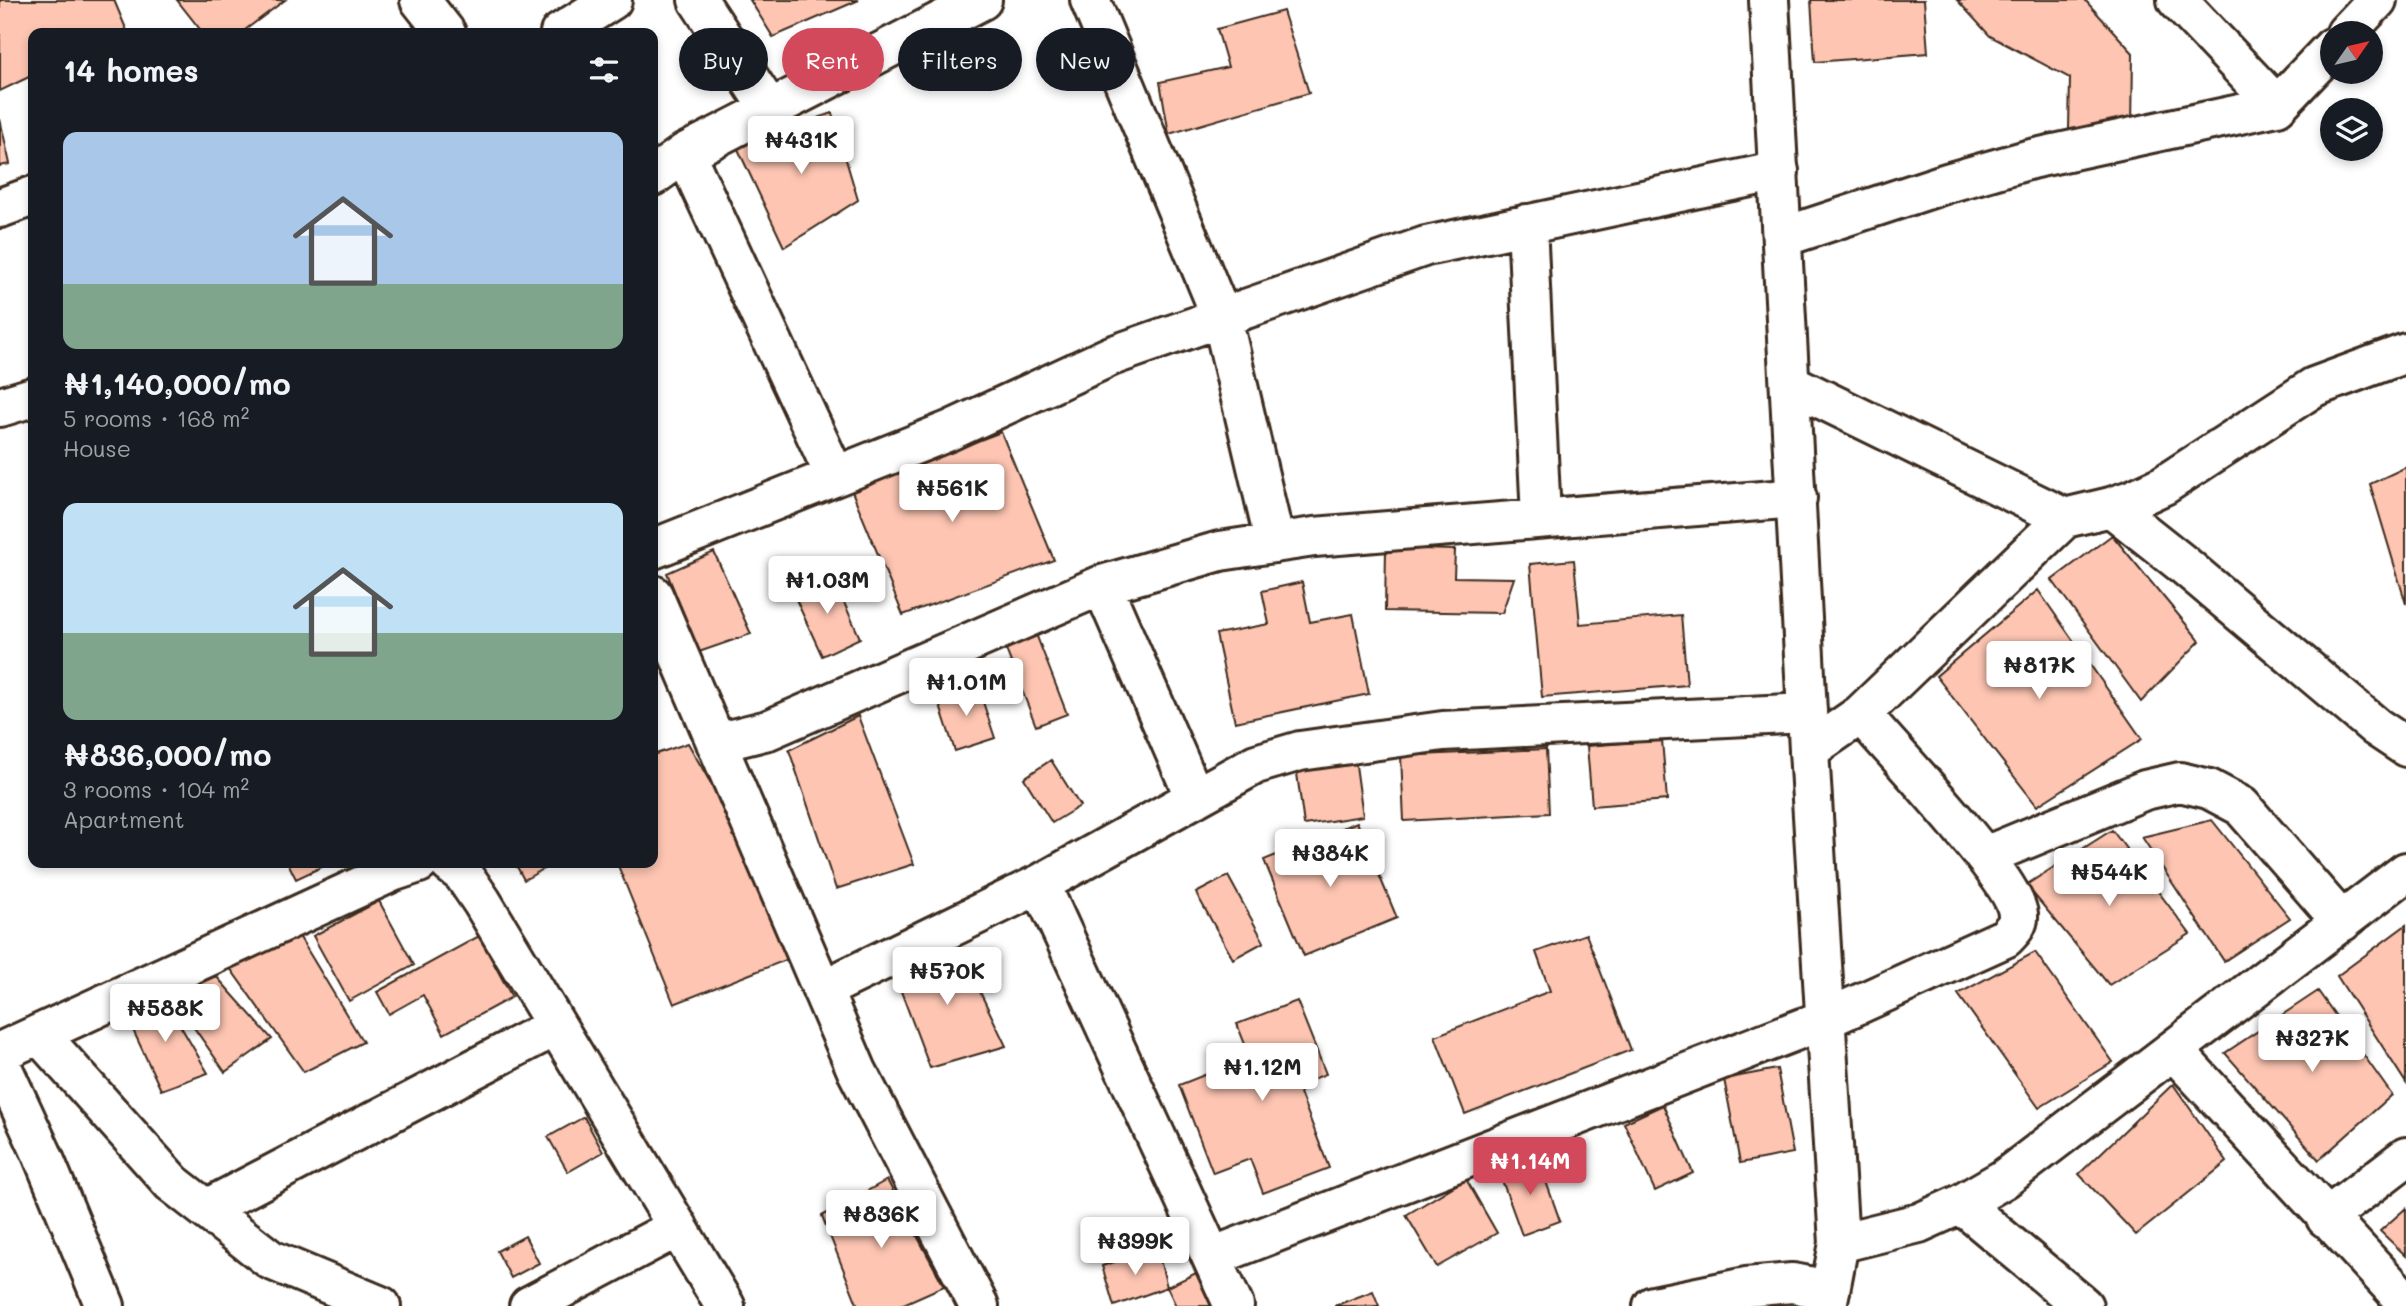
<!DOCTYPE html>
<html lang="en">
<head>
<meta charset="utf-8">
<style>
	:root { --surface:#171b24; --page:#242831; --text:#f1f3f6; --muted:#9ea1a6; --accent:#d1495b }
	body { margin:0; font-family:Mali,sans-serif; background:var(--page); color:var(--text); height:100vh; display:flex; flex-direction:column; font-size:26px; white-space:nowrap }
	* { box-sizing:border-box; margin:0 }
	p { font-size:23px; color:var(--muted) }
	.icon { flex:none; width:38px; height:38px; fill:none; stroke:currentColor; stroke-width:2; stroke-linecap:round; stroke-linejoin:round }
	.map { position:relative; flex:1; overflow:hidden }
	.sheet { position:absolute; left:28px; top:28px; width:630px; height:840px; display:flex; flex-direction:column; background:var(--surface); border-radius:14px; box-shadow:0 4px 10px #0003 }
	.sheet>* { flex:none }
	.guide { position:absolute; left:679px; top:28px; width:665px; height:63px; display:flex; gap:14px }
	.needle { width:46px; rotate:56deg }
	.buttons { position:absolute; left:2320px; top:21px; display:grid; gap:14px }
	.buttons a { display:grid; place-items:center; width:63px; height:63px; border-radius:50%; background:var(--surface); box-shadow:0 4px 10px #0003; font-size:35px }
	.price { position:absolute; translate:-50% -60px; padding:0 16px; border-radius:7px; background:#fff; color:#222; font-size:23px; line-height:46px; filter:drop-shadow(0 2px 4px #0008) }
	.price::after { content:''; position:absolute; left:50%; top:42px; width:21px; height:16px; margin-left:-10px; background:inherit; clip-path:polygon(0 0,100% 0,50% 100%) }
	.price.selected { background:var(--accent); color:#fff }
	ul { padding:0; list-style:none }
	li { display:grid; align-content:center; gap:14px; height:371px; padding:0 35px }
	li span { display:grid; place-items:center; height:217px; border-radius:14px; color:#555 }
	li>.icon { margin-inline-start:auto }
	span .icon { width:126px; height:126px; fill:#fffc; stroke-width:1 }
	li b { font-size:30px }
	h2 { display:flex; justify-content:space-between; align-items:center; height:84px; padding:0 35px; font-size:30px }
	.chip { padding:0 24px; border-radius:32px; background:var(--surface); box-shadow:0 4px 10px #0003; font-size:24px; line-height:63px }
	.chip.selected { background:var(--accent); color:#fff }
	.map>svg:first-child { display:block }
</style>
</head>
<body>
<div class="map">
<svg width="2406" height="1306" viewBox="0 0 2406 1306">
	<rect width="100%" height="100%" fill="#fff"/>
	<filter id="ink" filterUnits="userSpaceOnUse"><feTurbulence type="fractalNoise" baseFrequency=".0143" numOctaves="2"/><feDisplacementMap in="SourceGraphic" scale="14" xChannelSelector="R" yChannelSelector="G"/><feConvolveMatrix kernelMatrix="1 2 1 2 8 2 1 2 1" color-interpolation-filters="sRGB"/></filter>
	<g filter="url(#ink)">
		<!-- building -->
		<path fill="#fdc5b2" stroke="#3b2a1e" stroke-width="2" d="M 0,0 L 114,0 L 127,31 L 122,33 L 33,33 L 33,75 L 0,91 Z
			M 177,0 L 285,0 L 241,33 L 203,33 Z
			M 750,0 L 859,0 L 773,37 Z
			M 1811,0 L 1924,0 L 1928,53 L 1815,62 Z
			M 1957,0 L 2085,0 L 2133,53 L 2132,129 L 2069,129 L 2070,78 L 1990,36 Z
			M 1283,11 L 1309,93 L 1169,134 L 1160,82 L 1228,67 L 1217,29 Z
			M 832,113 L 858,200 L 784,247 L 737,147 Z
			M 0,119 L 10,164 L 0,166 Z
			M 1001,432 L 1054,560 L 903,615 L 851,489 Z
			M 2406,467 L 2406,604 L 2370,484 Z
			M 2112,535 L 2200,641 L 2141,702 L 2052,580 Z
			M 1386,548 L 1455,550 L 1454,577 L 1514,578 L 1502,613 L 1385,611 Z
			M 714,552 L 751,634 L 699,652 L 667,573 Z
			M 1574,560 L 1580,624 L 1681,615 L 1687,685 L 1542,697 L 1530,564 Z
			M 832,576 L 860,638 L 822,656 L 793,593 Z
			M 1302,582 L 1310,622 L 1353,614 L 1369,694 L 1235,722 L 1216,634 L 1269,624 L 1262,591 Z
			M 2038,590 L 2142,739 L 2037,806 L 1936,676 Z
			M 1036,634 L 1067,714 L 1036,726 L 1005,647 Z
			M 977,684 L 995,738 L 955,751 L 937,697 Z
			M 858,716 L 914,864 L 836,889 L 789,750 Z
			M 1662,740 L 1667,800 L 1592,806 L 1587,746 Z
			M 688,743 L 806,952 L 674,1004 L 617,863 L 653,863 L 653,755 Z
			M 1546,749 L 1549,813 L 1404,821 L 1401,756 Z
			M 1355,758 L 1363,816 L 1304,825 L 1296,766 Z
			M 1051,760 L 1080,806 L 1052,823 L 1024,778 Z
			M 2212,820 L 2290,918 L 2224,961 L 2142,837 Z
			M 1357,822 L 1397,918 L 1304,956 L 1264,860 Z
			M 2112,830 L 2190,934 L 2109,985 L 2026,885 Z
			M 288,863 L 330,863 L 296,879 Z
			M 515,863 L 547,863 L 549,866 L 524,880 Z
			M 1228,876 L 1264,942 L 1233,959 L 1196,893 Z
			M 379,901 L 414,965 L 349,1001 L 313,936 Z
			M 2406,925 L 2406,1083 L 2337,976 Z
			M 296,931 L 363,1042 L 304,1072 L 230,968 Z
			M 1586,934 L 1631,1050 L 1465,1114 L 1435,1036 L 1550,991 L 1536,952 Z
			M 479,936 L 512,997 L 444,1034 L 423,995 L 389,1014 L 377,992 Z
			M 956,942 L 1006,1046 L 930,1068 L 893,970 Z
			M 2035,952 L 2113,1062 L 2039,1108 L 1958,994 Z
			M 216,976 L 272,1039 L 225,1072 L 172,996 Z
			M 2318,991 L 2392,1095 L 2319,1160 L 2225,1053 Z
			M 163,996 L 208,1073 L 161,1090 L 126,1015 Z
			M 1297,1001 L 1326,1074 L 1297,1085 L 1329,1168 L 1263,1193 L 1250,1159 L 1213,1173 L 1179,1085 L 1250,1057 L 1237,1024 Z
			M 1777,1069 L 1793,1153 L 1740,1163 L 1724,1079 Z
			M 2173,1084 L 2227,1162 L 2136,1235 L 2079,1174 Z
			M 1663,1105 L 1693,1173 L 1655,1191 L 1624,1123 Z
			M 584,1117 L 603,1152 L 568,1172 L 548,1137 Z
			M 1538,1159 L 1560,1221 L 1522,1235 L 1499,1172 Z
			M 1466,1179 L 1497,1233 L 1437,1267 L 1406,1215 Z
			M 887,1180 L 944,1286 L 899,1306 L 858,1306 L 822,1216 Z
			M 2406,1208 L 2406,1256 L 2380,1231 Z
			M 525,1236 L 539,1263 L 511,1278 L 497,1251 Z
			M 1157,1248 L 1167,1287 L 1114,1306 L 1102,1266 Z
			M 1196,1273 L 1211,1306 L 1176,1306 L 1167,1287 Z
			M 1373,1291 L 1379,1306 L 1334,1306 Z"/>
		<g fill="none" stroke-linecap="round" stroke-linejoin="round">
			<defs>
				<path id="minor" d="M 420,0 L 446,33
					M 698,0 L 770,110
					M 1090,0 L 1222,318 L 1275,543
					M 2177,0 L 2277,106
					M 560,33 L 612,0
					M 2346,33 L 2377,0
					M 685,153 L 835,476
					M 653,176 L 685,153 L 982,0
					M 0,208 L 33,196
					M 1527,224 L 1541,518
					M 1783,237 L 1947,183 L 2031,159 L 2277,106 L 2333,47
					M 1791,384 L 2065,518
					M 0,407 L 33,397
					M 2111,507 L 2184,565 L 2376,727 L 2406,747
					M 653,549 L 949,431 L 1111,356 L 1426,246 L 1779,171
					M 1102,585 L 1195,798
					M 653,595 L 857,1071 L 979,1306
					M 716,743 L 768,730 L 1102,585 L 1220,551 L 1314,537 L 1797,498
					M 1809,750 L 1861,714 L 2065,518 L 2111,507 L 2134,499 L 2164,485 L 2314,387 L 2406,353
					M 1985,856 L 2145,790 L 2180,782 L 2209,789 L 2241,806 L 2342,922
					M 449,863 L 463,874 L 482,902 L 725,1306
					M 1040,884 L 1234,1306
					M 822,990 L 1040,884 L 1256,764 L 1300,751 L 1443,731 L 1807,713
					M 39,1034 L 172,1183 L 271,1260 L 381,1306
					M 2173,1050 L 2406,1302
					M 0,1052 L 392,872 L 419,863
					M 0,1063 L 42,1154 L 105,1306
					M 1961,1204 L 2083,1306
					M 206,1209 L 556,1026
					M 2326,1218 L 2406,1157
					M 1839,1243 L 1919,1223 L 1961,1204 L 2004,1179 L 2406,872
					M 1212,1257 L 1826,1019 L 2005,938 C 2011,932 2019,925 2018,915 C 2017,882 1889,746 1861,714
					M 529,1306 L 678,1227
					M 1653,1306 L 1746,1287 L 1792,1283 L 1830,1290"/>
				<path id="tertiary" d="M 1769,0 L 1809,750 L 1839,1243 L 1827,1306"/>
			</defs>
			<!-- minor casing -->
			<use href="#minor" stroke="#3b2a1e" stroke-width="44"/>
			<!-- tertiary casing -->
			<use href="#tertiary" stroke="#3b2a1e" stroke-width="44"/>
			<!-- minor -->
			<use href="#minor" stroke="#fff" stroke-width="38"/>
			<!-- tertiary -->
			<use href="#tertiary" stroke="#fff" stroke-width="38"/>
		</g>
	</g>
</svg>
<div class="buttons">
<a><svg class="needle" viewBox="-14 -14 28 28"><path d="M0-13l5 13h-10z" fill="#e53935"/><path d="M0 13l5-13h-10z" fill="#9ea1a6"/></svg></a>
<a><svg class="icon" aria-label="layers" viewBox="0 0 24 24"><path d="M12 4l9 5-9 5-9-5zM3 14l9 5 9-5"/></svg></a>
</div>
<b class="price" style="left:801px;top:176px">₦431K</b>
<b class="price" style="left:952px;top:524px">₦561K</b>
<b class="price" style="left:827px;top:616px">₦1.03M</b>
<b class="price" style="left:2039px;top:701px">₦817K</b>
<b class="price" style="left:966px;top:718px">₦1.01M</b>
<b class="price" style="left:1330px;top:889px">₦384K</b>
<b class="price" style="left:2109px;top:908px">₦544K</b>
<b class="price" style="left:947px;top:1007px">₦570K</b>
<b class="price" style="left:165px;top:1044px">₦588K</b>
<b class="price" style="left:2312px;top:1074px">₦327K</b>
<b class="price" style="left:1262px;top:1103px">₦1.12M</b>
<b class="price selected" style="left:1530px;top:1197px">₦1.14M</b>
<b class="price" style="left:881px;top:1250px">₦836K</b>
<b class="price" style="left:1135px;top:1277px">₦399K</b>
<div class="guide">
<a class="chip">Buy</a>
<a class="chip selected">Rent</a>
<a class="chip">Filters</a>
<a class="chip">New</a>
</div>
<section class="sheet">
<h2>14 homes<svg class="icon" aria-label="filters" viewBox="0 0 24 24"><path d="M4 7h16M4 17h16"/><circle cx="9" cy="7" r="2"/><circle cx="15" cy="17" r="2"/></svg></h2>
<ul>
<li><span style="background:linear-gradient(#a9c7e8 70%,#7fa58c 0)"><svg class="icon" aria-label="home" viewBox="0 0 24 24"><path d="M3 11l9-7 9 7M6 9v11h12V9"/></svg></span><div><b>₦1,140,000/mo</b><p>5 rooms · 168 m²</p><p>House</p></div></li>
<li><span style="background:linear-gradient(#bfe0f5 60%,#7fa58c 0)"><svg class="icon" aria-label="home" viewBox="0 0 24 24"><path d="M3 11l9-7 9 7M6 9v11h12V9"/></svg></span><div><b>₦836,000/mo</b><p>3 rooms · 104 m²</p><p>Apartment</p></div></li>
</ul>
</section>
</div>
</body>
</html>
